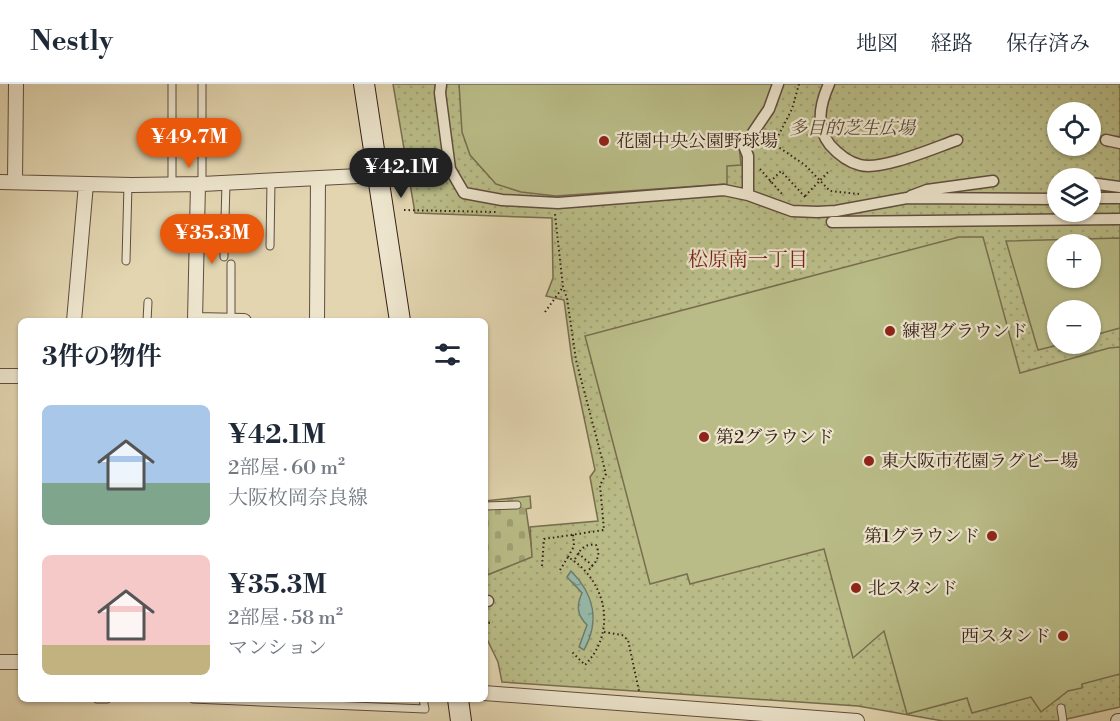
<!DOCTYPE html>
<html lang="ja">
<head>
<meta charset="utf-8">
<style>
	:root { --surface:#fff; --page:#f6f6f7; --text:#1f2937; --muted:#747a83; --line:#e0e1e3; --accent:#ea580c }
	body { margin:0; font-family:"Libre Bodoni","Noto Serif JP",serif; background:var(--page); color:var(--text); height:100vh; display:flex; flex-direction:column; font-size:22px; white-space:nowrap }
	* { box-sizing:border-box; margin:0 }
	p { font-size:20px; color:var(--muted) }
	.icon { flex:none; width:33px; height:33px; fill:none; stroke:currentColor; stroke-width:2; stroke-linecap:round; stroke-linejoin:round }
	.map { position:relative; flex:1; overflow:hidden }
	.side { position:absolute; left:18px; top:234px; width:470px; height:384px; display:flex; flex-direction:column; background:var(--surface); border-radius:9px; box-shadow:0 2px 4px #0004 }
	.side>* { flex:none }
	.buttons { position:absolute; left:1047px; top:18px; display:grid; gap:12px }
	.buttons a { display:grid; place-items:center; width:54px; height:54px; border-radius:50%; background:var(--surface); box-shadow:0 2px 4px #0004; font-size:30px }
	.price { position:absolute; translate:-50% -51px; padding:0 14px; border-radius:21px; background:var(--accent); color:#fff; font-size:20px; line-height:39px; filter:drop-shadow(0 2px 3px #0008) }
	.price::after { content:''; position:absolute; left:50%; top:36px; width:18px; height:14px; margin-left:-9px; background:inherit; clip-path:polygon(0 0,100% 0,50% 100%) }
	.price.active { background:#222; color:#fff }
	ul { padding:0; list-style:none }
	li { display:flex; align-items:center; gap:18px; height:150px; padding:0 24px }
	li span { display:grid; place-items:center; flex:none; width:168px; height:120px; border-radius:9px; color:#555 }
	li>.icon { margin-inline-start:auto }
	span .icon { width:72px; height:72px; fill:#fffc; stroke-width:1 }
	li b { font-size:26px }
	h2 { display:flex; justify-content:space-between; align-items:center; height:72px; padding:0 24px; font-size:26px }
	header { display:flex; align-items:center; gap:36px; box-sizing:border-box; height:84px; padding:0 30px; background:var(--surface); border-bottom:2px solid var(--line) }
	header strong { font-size:28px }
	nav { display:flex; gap:33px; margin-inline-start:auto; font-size:21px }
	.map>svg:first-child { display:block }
</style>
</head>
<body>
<header>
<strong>Nestly</strong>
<nav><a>地図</a><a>経路</a><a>保存済み</a></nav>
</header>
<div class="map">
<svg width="1120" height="637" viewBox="0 0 1120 637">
	<defs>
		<pattern id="cemetery-stones" width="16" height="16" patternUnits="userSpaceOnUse" patternTransform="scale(1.5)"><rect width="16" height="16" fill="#b9bc87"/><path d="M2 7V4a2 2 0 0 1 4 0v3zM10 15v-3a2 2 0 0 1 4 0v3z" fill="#a0a174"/></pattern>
		<pattern id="park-dots" width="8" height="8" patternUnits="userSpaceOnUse" patternTransform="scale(1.5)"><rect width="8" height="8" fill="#b9bc87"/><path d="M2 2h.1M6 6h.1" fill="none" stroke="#a0a174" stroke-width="1.8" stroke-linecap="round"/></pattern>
		<pattern id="water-ripples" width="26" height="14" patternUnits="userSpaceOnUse" patternTransform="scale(1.5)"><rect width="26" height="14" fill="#95b9a8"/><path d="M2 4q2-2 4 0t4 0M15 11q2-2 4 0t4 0" fill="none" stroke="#7a9688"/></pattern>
	</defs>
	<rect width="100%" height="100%" fill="#e2d5b0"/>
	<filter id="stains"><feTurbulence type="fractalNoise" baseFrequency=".00333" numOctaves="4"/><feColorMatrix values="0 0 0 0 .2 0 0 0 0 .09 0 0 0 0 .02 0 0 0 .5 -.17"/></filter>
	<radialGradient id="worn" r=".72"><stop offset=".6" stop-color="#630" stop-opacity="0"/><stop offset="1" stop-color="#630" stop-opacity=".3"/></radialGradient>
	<!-- cemetery -->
	<path fill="url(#cemetery-stones)" stroke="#786e50" stroke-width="1.5" d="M 530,412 L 531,424 L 526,425 L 533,473 L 485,492 L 485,417 Z"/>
	<!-- park -->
	<path fill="url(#park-dots)" stroke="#786e50" stroke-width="1.5" fill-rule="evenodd" d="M 393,0 L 1120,0 L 1120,623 L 1058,637 L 943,637 L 858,622 L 502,598 L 498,578 L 485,551 L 485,492 L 532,473 L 530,443 L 598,437 L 590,393 L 595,386 L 572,276 L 564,216 L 546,212 L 553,194 L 552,134 L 415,129 ZM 1058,28 L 1090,28 L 1090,62 L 1058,62 ZM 1058,94 L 1090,94 L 1090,128 L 1058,128 ZM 1058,160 L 1090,160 L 1090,194 L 1058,194 ZM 1058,226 L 1090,226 L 1090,260 L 1058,260 Z"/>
	<!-- pitch -->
	<path fill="#b9bc87" stroke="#786e50" stroke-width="1.5" fill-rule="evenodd" d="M 459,0 L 774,0 L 765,24 L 739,61 L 741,81 L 727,82 L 727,100 L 556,112 L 521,108 L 496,100 L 470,71 L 462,48 Z
		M 959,153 L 983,153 L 1020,289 L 1109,264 L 1120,263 L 1120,590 L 1082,600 L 1082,604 L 1068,607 L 1041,628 L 1031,613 L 972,629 L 967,614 L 907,630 L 884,547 L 853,574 L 824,465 L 690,500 L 687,490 L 650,500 L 585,252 Z
		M 1120,154 L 1120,244 L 1091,252 L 1090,226 L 1058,226 L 1058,260 L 1062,260 L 1038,266 L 1006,157 ZM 1058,160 L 1090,160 L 1090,194 L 1058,194 Z"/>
	<!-- water -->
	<path fill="url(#water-ripples)" stroke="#6f7c6f" stroke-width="1.5" d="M 571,487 C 594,510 600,537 584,566 L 579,563 L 587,541 C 577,531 576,522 582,509 L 567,493 Z"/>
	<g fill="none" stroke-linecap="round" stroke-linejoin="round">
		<defs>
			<path id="service" d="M 202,0 L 202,100
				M 172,101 L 172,0
				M 270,162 L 271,97
				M 224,173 L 226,99
				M 126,177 L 128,101
				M 231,180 L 231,236
				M 147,237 L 148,218
				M 484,422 L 517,421
				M 97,615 L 107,615
				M 193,615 L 425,625 L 423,615
				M 1061,624 L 1063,637"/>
			<path id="pedestrian" d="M 441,0 L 440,9 L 450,85 L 464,109 L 502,116 L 558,119 L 724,106 L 748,111 L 792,127 L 817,128 L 836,127 L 907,114 L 1058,115
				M 829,0 C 820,20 815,42 830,61 C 838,70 848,78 860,81 C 881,87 934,64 957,56
				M 1106,56 L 1120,59
				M 1090,99 L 1120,103
				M 748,111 L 748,72 L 744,62 L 769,25 L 778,0
				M 911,112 L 927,106 L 993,97
				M 1090,114 L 1120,114
				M 832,138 L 1120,135
				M 484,517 L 488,517"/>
			<path id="minor" d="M 15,97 L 16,0
				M 0,98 L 132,101 L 202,100 L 379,91
				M 198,100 L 195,236 L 244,237
				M 74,237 L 86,100
				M 317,237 L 318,94
				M 0,292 L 21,292
				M 0,578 L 21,578
				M 484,609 L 857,637
				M 1118,637 L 1120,637"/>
			<path id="secondary" d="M 364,0 L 400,237
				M 458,615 L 461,637"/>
		</defs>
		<!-- service casing -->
		<use href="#service" stroke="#614d3f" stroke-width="9"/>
		<!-- pedestrian casing -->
		<use href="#pedestrian" stroke="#614d3f" stroke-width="13"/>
		<!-- minor casing -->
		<use href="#minor" stroke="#614d3f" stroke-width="16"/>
		<!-- secondary casing -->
		<use href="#secondary" stroke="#362019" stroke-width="22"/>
		<!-- path -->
		<path stroke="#362019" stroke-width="2" stroke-dasharray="1.5 3" stroke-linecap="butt" d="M 799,0 L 792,25 L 774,60 L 805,81 L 830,107 L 859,110
			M 760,85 L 782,110
			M 770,98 L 781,87 L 806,114
			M 805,112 L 830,86
			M 404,126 L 496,128
			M 545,228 L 563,203
			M 578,469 L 593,482
			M 568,473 L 574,462 L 573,450
			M 575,475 C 580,466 584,459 596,461 C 602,473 595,479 587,488
			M 542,482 L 544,455 L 604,446 L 600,401 L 606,390 L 576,276 L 567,214 L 563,203 L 555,130
			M 560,486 L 568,473 C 606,496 618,547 585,581 L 571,567
			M 484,540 L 493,538
			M 604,548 L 622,551 L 628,556 L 639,607"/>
		<!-- service -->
		<use href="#service" stroke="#ece4cc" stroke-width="7"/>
		<!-- pedestrian -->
		<use href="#pedestrian" stroke="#ece4cc" stroke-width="10"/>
		<!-- minor -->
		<use href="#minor" stroke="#ece4cc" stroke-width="14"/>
		<!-- secondary -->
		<use href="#secondary" stroke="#ece4cc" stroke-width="20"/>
	</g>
	<!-- markers -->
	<g fill="#8f2418" stroke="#ece4cc" stroke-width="2">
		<circle cx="604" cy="57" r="6"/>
		<circle cx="890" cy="247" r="6"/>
		<circle cx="704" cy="353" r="6"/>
		<circle cx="869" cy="377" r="6"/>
		<circle cx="992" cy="452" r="6"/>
		<circle cx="856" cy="504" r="6"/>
		<circle cx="1063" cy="552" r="6"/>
	</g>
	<g text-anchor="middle" stroke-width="4.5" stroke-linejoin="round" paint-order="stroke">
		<!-- park labels -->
		<g font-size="18" font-style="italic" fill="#574734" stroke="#ece4cc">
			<text x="852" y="50">多目的芝生広場</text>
		</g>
		<!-- poi labels -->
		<g font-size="18" fill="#362019" stroke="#ece4cc" text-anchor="start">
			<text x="616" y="63">花園中央公園野球場</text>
			<text x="902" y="253">練習グラウンド</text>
			<text x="716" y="359">第2グラウンド</text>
			<text x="881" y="383">東大阪市花園ラグビー場</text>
			<text x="980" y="458" text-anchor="end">第1グラウンド</text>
			<text x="868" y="510">北スタンド</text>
			<text x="1051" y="558" text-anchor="end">西スタンド</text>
		</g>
		<!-- neighbourhood labels -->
		<g font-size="20" fill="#7a1f14" stroke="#ece4cc">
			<text x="748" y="182">松原南一丁目</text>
		</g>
	</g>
	<rect width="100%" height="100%" filter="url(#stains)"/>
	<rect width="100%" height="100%" fill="url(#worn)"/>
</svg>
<div class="buttons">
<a><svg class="icon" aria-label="locate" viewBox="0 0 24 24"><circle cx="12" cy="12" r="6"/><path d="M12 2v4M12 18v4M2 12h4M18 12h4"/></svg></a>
<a><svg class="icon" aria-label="layers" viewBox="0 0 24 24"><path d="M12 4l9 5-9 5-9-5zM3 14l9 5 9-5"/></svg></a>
<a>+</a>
<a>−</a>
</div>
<b class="price" style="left:189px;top:85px">¥49.7M</b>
<b class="price active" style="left:401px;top:115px">¥42.1M</b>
<b class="price" style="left:212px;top:181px">¥35.3M</b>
<section class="side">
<h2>3件の物件<svg class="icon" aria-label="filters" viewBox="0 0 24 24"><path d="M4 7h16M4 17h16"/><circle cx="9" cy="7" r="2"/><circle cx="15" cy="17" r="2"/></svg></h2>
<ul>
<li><span style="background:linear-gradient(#a9c7e8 65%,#7fa58c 0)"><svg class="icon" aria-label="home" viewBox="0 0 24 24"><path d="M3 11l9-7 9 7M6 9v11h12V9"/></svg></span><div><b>¥42.1M</b><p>2部屋 · 60 m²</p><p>大阪枚岡奈良線</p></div></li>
<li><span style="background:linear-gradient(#f6c9c9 75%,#c2b280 0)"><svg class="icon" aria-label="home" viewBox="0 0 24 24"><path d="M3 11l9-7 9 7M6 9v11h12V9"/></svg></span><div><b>¥35.3M</b><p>2部屋 · 58 m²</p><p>マンション</p></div></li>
</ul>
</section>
</div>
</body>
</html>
